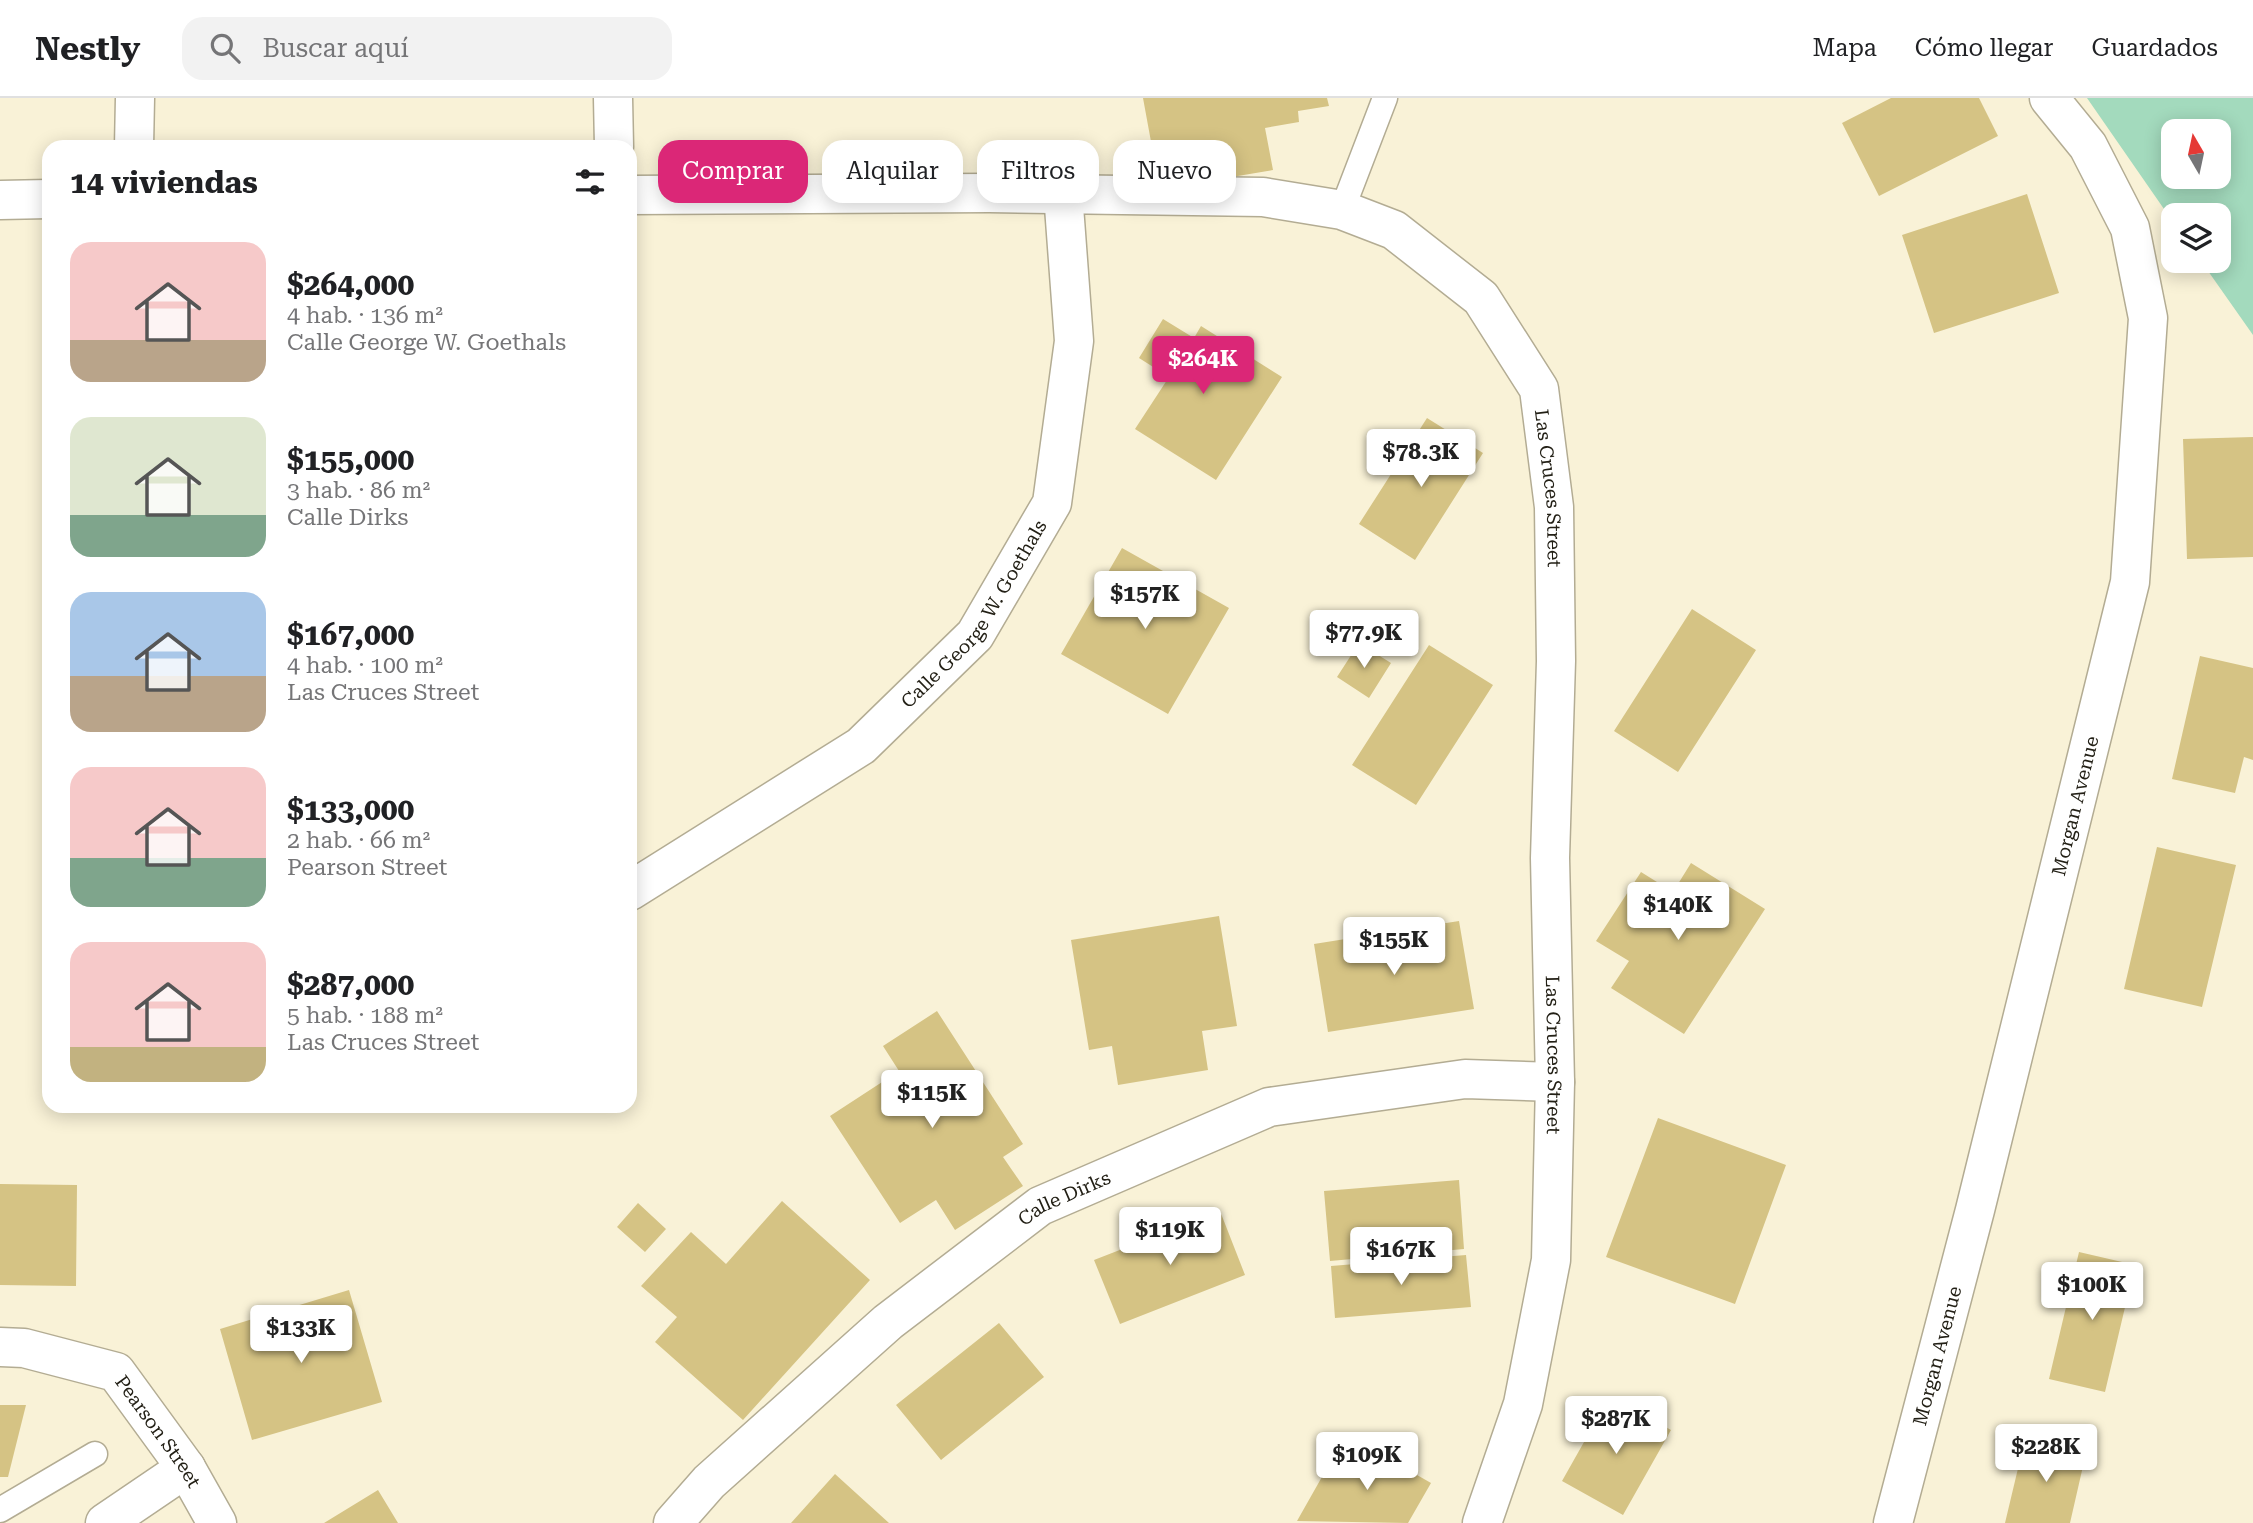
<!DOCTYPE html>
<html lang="es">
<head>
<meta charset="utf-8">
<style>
	:root { --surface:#fff; --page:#f2f2f2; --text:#202124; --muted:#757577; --line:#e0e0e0; --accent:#db2777 }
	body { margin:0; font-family:"Roboto Serif",serif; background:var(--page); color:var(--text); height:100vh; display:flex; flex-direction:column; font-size:26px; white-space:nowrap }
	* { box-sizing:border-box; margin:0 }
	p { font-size:23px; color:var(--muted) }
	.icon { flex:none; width:38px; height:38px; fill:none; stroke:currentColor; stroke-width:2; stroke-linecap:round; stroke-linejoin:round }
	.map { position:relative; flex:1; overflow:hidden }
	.drawer { position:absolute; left:42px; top:42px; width:595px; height:973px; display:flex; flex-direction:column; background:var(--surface); border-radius:21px; box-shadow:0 4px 18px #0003 }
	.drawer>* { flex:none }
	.banner { position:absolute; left:658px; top:42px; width:665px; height:63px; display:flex; gap:14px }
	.needle { width:46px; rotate:351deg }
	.controls { position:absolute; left:2161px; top:21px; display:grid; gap:14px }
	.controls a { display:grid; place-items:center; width:70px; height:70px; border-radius:14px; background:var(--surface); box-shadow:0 4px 18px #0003; font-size:35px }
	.price { position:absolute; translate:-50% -60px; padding:0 16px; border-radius:7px; background:#fff; color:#222; font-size:23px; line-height:46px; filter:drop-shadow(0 2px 4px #0008) }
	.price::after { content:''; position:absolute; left:50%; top:42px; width:21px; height:16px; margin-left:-10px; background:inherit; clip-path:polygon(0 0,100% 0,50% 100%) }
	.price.active { background:var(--accent); color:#fff }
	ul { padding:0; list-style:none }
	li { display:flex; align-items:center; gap:21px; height:175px; padding:0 28px }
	li span { display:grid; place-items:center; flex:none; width:196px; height:140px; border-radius:21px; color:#555 }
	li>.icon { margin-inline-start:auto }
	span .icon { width:84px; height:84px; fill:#fffc; stroke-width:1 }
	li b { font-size:30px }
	h2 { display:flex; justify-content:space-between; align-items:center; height:84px; padding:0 28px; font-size:30px }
	.chip { padding:0 24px; border-radius:21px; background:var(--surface); box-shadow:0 4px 18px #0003; font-size:24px; line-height:63px }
	.chip.active { background:var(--accent); color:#fff }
	header { display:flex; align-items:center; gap:42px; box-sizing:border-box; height:98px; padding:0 35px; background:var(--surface); border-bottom:2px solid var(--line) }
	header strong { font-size:33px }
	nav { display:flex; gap:38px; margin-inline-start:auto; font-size:24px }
	.search { width:490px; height:63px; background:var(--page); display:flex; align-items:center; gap:18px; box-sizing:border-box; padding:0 24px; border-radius:21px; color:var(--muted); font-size:26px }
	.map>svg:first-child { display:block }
</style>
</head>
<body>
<header>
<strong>Nestly</strong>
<div class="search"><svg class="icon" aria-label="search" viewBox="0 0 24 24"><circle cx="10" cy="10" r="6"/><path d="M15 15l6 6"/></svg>Buscar aquí</div>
<nav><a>Mapa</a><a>Cómo llegar</a><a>Guardados</a></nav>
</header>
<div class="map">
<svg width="2253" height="1425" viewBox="0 0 2253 1425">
	<rect width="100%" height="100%" fill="#f9f2d7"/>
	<!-- green -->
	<path fill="#a3dabd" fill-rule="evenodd" d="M 2087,0 L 2253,0 L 2253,237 L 2201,163 L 2219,163 L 2219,117 L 2174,117 L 2173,124 ZM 2174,33 L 2219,33 L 2219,79 L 2174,79 Z"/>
	<!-- building -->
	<path fill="#d5c384" d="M 1143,0 L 1327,0 L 1329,8 L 1298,13 L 1299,24 L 1265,30 L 1273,72 L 1190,86 L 1184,55 L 1154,60 Z
		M 1891,0 L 1979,0 L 1998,38 L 1879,98 L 1842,25 Z
		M 2027,96 L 2059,195 L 1934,235 L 1902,137 Z
		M 1163,221 L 1194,240 L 1201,228 L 1282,279 L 1216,382 L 1135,331 L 1169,279 L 1139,260 Z
		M 1427,320 L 1483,355 L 1415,462 L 1359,426 Z
		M 2253,339 L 2253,459 L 2187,461 L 2183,341 Z
		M 1122,450 L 1229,510 L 1168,616 L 1061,556 Z
		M 1692,511 L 1756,552 L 1678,674 L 1614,633 Z
		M 1359,545 L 1391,565 L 1369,600 L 1337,579 Z
		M 1429,547 L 1493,587 L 1416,707 L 1352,667 Z
		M 2200,558 L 2253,570 L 2253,662 L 2244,659 L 2235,695 L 2172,681 Z
		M 2157,749 L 2236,767 L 2202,909 L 2124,891 Z
		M 1691,765 L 1765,811 L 1684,936 L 1611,890 L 1629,863 L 1596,843 L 1641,774 L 1673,794 Z
		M 1219,818 L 1237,928 L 1202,933 L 1208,972 L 1118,987 L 1112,948 L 1089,952 L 1071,842 Z
		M 1459,823 L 1474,911 L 1328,934 L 1314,846 Z
		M 937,913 L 1023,1046 L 1003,1059 L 1023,1088 L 955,1132 L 936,1102 L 900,1125 L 830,1018 L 899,973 L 883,948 Z
		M 1658,1020 L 1786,1067 L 1735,1206 L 1606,1159 Z
		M 1459,1082 L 1464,1151 L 1330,1163 L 1324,1093 Z
		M 0,1086 L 77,1087 L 76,1188 L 0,1187 Z
		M 782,1103 L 870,1182 L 743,1322 L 655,1244 L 677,1219 L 641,1188 L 691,1134 L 726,1166 Z
		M 638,1105 L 666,1131 L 645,1154 L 617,1129 Z
		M 1220,1113 L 1245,1177 L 1120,1226 L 1094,1162 Z
		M 2079,1154 L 2135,1167 L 2105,1294 L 2049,1281 Z
		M 1466,1157 L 1471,1209 L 1335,1220 L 1331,1168 Z
		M 349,1192 L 382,1304 L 252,1342 L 220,1231 Z
		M 999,1225 L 1044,1279 L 941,1362 L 896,1307 Z
		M 1610,1298 L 1671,1332 L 1623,1417 L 1562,1383 Z
		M 0,1307 L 26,1307 L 8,1379 L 0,1379 Z
		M 2025,1341 L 2086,1355 L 2070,1425 L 2005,1425 Z
		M 1361,1345 L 1431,1385 L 1408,1425 L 1297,1423 L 1327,1370 L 1342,1378 Z
		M 835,1376 L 889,1425 L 791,1425 Z
		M 378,1392 L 398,1425 L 324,1425 Z"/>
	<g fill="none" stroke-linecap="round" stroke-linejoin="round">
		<defs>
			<path id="lane" d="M 1342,112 L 1385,0
				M 0,1412 L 95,1356"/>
			<g id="street">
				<path d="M 613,0 L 614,49"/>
				<path d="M 134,49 L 135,0"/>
				<path id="s1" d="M 630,97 L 989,95 L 1263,99 L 1342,112 L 1394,132 L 1481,200 L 1539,291 L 1554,409 L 1556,563 L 1550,760 L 1555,984 L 1551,1162 L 1523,1306 L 1482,1425"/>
				<path d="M 0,102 L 49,101"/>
				<path id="s2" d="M 630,793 L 861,648 L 975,537 L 1052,405 L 1074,243 L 1063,95"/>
				<path id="s3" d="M 0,1249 L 24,1250 L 116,1274 L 186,1370 L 217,1425"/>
				<path d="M 105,1425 L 186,1370"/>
				<path id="s4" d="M 673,1425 L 709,1384 L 888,1224 L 1040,1108 L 1269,1009 L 1465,981 L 1555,984"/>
				<path id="s5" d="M 1893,1425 L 1975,1112 L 2130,484 L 2148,220 L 2130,130 L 2088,48 L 2049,0"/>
			</g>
		</defs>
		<!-- lane casing -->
		<use href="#lane" stroke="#b3ac93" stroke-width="27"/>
		<!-- street casing -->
		<use href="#street" stroke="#b3ac93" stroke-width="41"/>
		<!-- lane -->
		<use href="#lane" stroke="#fff" stroke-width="24"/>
		<!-- street -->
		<use href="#street" stroke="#fff" stroke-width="38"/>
	</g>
	<g text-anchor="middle" stroke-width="5" stroke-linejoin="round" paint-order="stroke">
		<!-- street labels -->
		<g font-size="19" fill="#232016" stroke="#fff">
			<text dy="7" stroke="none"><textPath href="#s1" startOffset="1087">Las Cruces Street</textPath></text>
			<text dy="7" stroke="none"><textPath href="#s2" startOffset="448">Calle George W. Goethals</textPath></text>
			<text dy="7" stroke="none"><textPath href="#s5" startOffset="740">Morgan Avenue</textPath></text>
			<text dy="7" stroke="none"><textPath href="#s1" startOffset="1654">Las Cruces Street</textPath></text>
			<text dy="7" stroke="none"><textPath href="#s4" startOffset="511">Calle Dirks</textPath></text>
			<text dy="7" stroke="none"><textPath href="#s5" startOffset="173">Morgan Avenue</textPath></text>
			<text dy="7" stroke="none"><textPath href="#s3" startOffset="192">Pearson Street</textPath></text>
		</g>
	</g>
</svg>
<div class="controls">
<a><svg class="needle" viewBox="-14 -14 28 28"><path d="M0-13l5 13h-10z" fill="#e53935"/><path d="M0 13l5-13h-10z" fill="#757577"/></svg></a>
<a><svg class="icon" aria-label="layers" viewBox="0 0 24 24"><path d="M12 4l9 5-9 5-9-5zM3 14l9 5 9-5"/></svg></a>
</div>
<b class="price active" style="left:1203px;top:298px">$264K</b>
<b class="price" style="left:1421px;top:391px">$78.3K</b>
<b class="price" style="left:1145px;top:533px">$157K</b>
<b class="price" style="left:1364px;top:572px">$77.9K</b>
<b class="price" style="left:1678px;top:844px">$140K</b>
<b class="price" style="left:1394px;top:879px">$155K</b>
<b class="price" style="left:932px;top:1032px">$115K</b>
<b class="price" style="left:1170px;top:1169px">$119K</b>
<b class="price" style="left:1401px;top:1189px">$167K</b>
<b class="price" style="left:2092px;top:1224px">$100K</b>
<b class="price" style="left:301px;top:1267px">$133K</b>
<b class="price" style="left:1616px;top:1358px">$287K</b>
<b class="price" style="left:2046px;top:1386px">$228K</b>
<b class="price" style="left:1367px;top:1394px">$109K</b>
<div class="banner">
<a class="chip active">Comprar</a>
<a class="chip">Alquilar</a>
<a class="chip">Filtros</a>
<a class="chip">Nuevo</a>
</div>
<section class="drawer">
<h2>14 viviendas<svg class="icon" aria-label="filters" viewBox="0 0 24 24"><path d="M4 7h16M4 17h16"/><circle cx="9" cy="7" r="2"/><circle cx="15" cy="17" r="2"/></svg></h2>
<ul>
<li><span style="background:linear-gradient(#f6c9c9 70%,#b9a48a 0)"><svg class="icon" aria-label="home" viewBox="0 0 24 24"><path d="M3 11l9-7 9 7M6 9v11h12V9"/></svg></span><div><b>$264,000</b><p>4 hab. · 136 m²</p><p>Calle George W. Goethals</p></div></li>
<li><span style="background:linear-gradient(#dfe7d0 70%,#7fa58c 0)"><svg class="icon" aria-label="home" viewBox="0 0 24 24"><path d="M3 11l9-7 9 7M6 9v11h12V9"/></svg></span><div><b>$155,000</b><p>3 hab. · 86 m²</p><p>Calle Dirks</p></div></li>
<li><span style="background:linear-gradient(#a9c7e8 60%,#b9a48a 0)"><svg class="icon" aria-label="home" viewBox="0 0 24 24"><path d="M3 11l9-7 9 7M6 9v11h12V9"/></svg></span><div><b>$167,000</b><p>4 hab. · 100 m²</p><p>Las Cruces Street</p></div></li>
<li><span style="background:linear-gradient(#f6c9c9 65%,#7fa58c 0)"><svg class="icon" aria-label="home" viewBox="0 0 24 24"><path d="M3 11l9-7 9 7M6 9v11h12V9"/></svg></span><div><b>$133,000</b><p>2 hab. · 66 m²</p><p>Pearson Street</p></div></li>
<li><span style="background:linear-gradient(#f6c9c9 75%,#c2b280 0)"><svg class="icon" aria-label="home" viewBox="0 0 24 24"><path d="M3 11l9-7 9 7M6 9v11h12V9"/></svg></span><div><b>$287,000</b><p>5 hab. · 188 m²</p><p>Las Cruces Street</p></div></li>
</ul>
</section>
</div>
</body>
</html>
